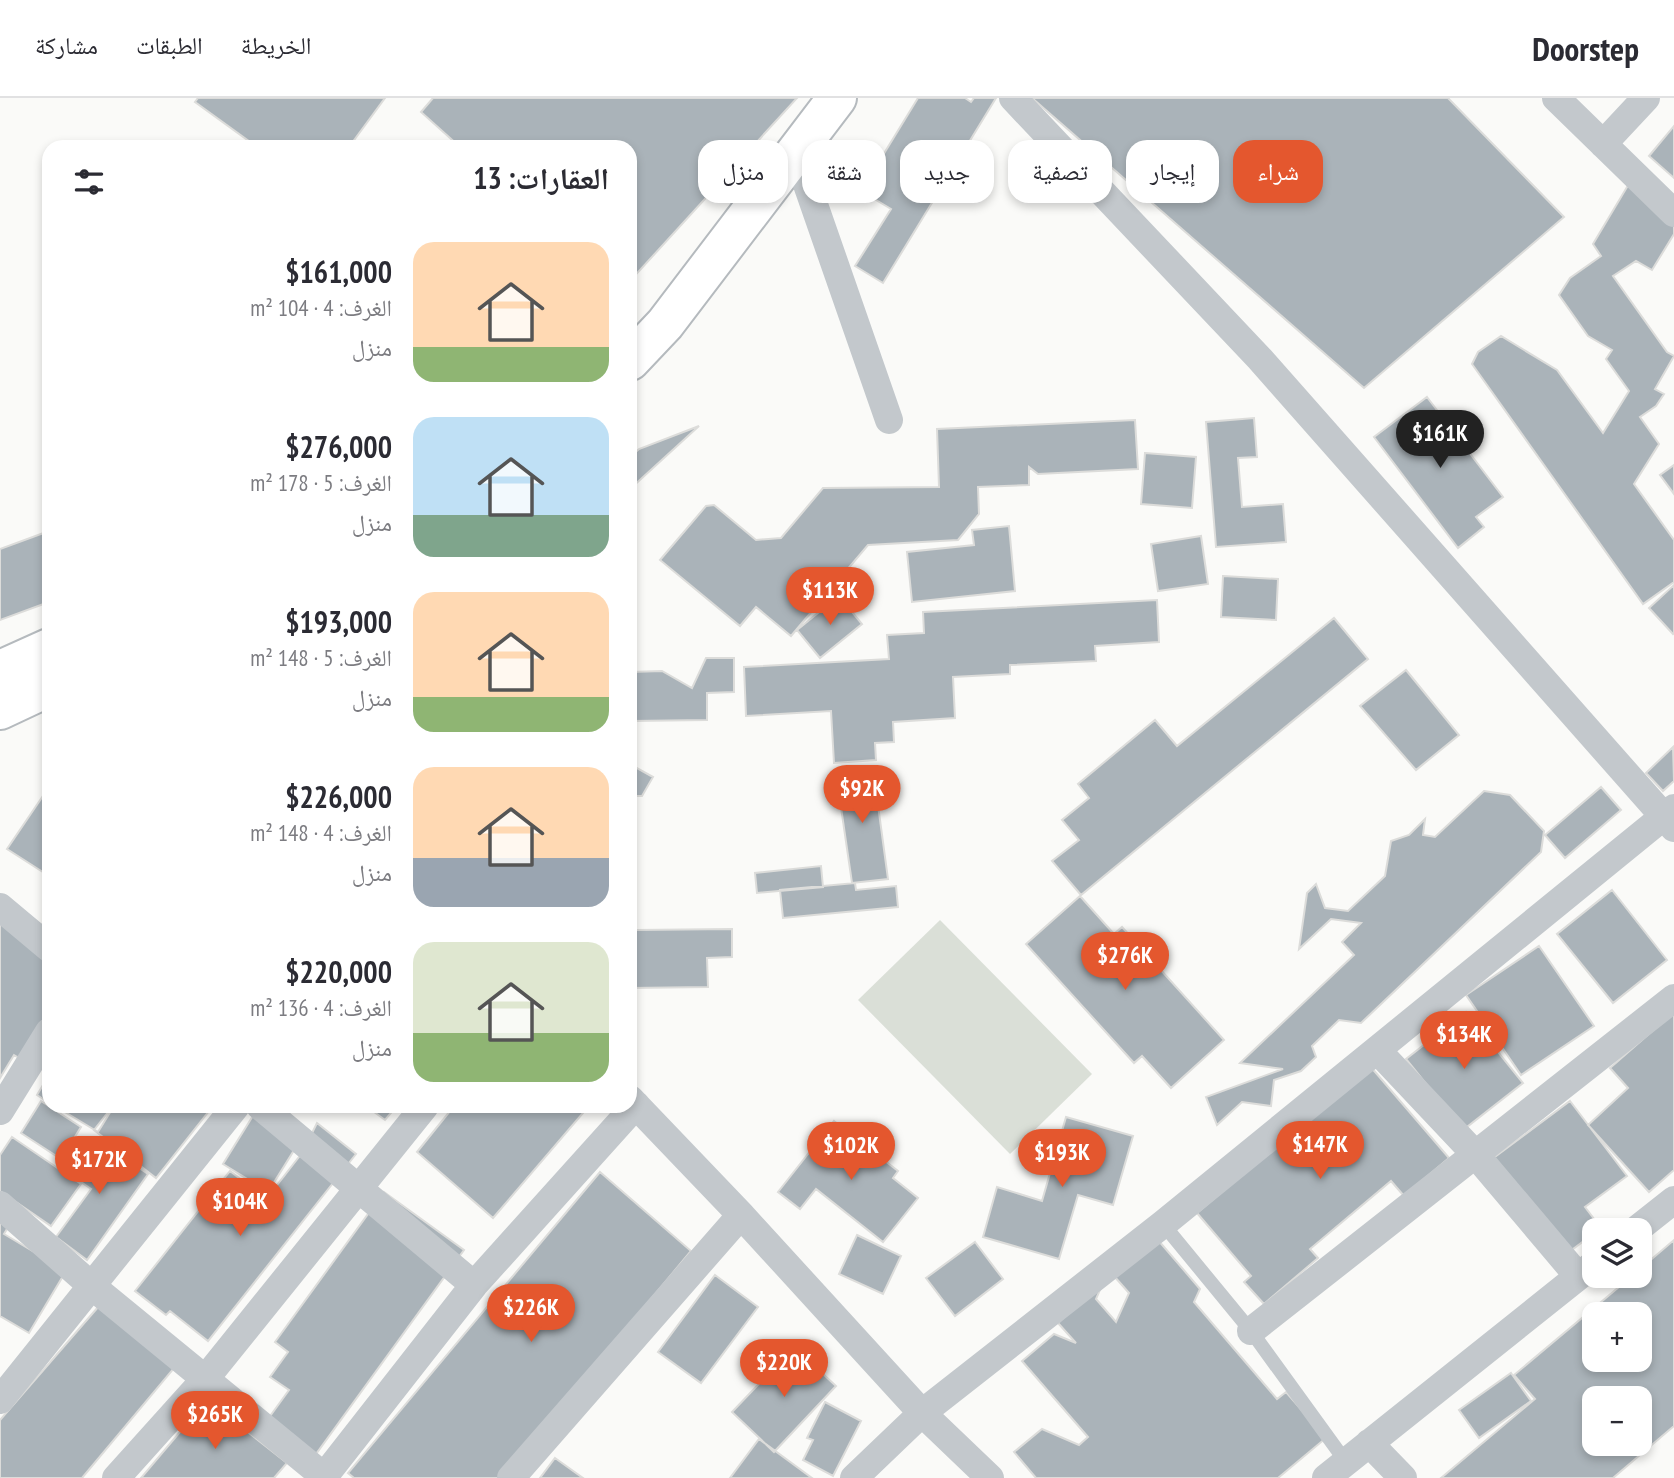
<!DOCTYPE html>
<html lang="ar">
<head>
<meta charset="utf-8">
<style>
	:root { --surface:#fff; --page:#f2f2f3; --text:#2b2b33; --muted:#7c7c81; --line:#e1e1e2; --accent:#e4572e }
	body { margin:0; font-family:"PT Sans Narrow","Noto Naskh Arabic",sans-serif; background:var(--page); color:var(--text); direction:rtl; height:100vh; display:flex; flex-direction:column; font-size:26px; white-space:nowrap }
	* { box-sizing:border-box; margin:0 }
	p { font-size:23px; color:var(--muted) }
	.icon { flex:none; width:38px; height:38px; fill:none; stroke:currentColor; stroke-width:2; stroke-linecap:round; stroke-linejoin:round }
	.map { position:relative; flex:1; overflow:hidden; direction:ltr }
	.sheet { position:absolute; left:42px; top:42px; width:595px; height:973px; display:flex; flex-direction:column; background:var(--surface); border-radius:21px; box-shadow:0 4px 10px #0003; direction:rtl }
	.sheet>* { flex:none }
	.guide { position:absolute; left:658px; top:42px; width:665px; height:63px; direction:rtl; display:flex; gap:14px }
	.buttons { position:absolute; left:1582px; top:1120px; display:grid; gap:14px }
	.buttons a { display:grid; place-items:center; width:70px; height:70px; border-radius:14px; background:var(--surface); box-shadow:0 4px 10px #0003; font-size:35px }
	.price { position:absolute; translate:-50% -60px; padding:0 16px; border-radius:24px; background:var(--accent); color:#fff; font-size:23px; line-height:46px; filter:drop-shadow(0 2px 4px #0008) }
	.price::after { content:''; position:absolute; left:50%; top:42px; width:21px; height:16px; margin-left:-10px; background:inherit; clip-path:polygon(0 0,100% 0,50% 100%) }
	.price.active { background:#222; color:#fff }
	ul { padding:0; list-style:none }
	li { display:flex; align-items:center; gap:21px; height:175px; padding:0 28px }
	li span { display:grid; place-items:center; flex:none; width:196px; height:140px; border-radius:21px; color:#555 }
	li>.icon { margin-inline-start:auto }
	span .icon { width:84px; height:84px; fill:#fffc; stroke-width:1 }
	li b { font-size:30px }
	h2 { display:flex; justify-content:space-between; align-items:center; height:84px; padding:0 28px; font-size:30px }
	.pill { padding:0 24px; border-radius:21px; background:var(--surface); box-shadow:0 4px 10px #0003; font-size:24px; line-height:63px }
	.pill.active { background:var(--accent); color:#fff }
	header { display:flex; align-items:center; gap:42px; box-sizing:border-box; height:98px; padding:0 35px; background:var(--surface); border-bottom:2px solid var(--line) }
	header strong { font-size:33px }
	nav { display:flex; gap:38px; margin-inline-start:auto; font-size:24px }
	.map>svg:first-child { display:block }
</style>
</head>
<body>
<header>
<strong>Doorstep</strong>
<nav><a>الخريطة</a><a>الطبقات</a><a>مشاركة</a></nav>
</header>
<div class="map">
<svg width="1674" height="1380" viewBox="0 0 1674 1380">
	<rect width="100%" height="100%" fill="#fafaf8"/>
	<!-- green -->
	<path fill="#dadfd7" d="M 940,822 L 1092,976 L 1010,1056 L 858,902 Z"/>
	<!-- building -->
	<path fill="#aab3b9" stroke="#dcdcda" stroke-width="2" fill-rule="evenodd" d="M 198,0 L 385,0 L 349,49 L 257,49 L 195,4 Z
		M 433,0 L 797,0 L 630,183 L 630,49 L 460,49 L 421,14 Z
		M 918,0 L 965,0 L 971,4 L 974,0 L 996,0 L 883,185 L 855,168 L 891,111 L 861,93 Z
		M 1032,0 L 1448,0 L 1564,119 L 1364,290 Z
		M 1674,28 L 1674,80 L 1649,58 Z
		M 1630,84 L 1674,126 L 1674,136 L 1652,172 L 1636,163 L 1613,178 L 1667,254 L 1674,258 L 1655,291 L 1664,296 L 1656,308 L 1640,319 L 1659,346 L 1634,386 L 1674,442 L 1674,484 L 1643,506 L 1472,266 L 1478,254 L 1501,238 L 1557,272 L 1603,335 L 1629,293 L 1606,261 L 1612,252 L 1588,238 L 1559,197 L 1570,180 L 1601,158 L 1593,146 Z
		M 1427,299 L 1503,399 L 1476,419 L 1484,429 L 1458,450 L 1374,339 Z
		M 1254,320 L 1257,359 L 1238,360 L 1242,409 L 1283,406 L 1286,444 L 1216,449 L 1206,324 Z
		M 1135,322 L 1138,371 L 1038,376 L 1029,369 L 1029,387 L 978,389 L 979,416 L 958,442 L 868,447 L 791,538 L 756,509 L 740,528 L 660,462 L 706,408 L 714,407 L 756,442 L 781,440 L 823,390 L 939,389 L 937,331 Z
		M 699,328 L 630,391 L 630,359 L 639,351 Z
		M 1145,355 L 1196,359 L 1192,410 L 1141,406 Z
		M 1674,367 L 1674,396 L 1660,377 Z
		M 1009,428 L 1015,493 L 912,504 L 907,454 L 974,447 L 972,432 Z
		M 49,433 L 49,504 L 0,522 L 0,451 Z
		M 1201,438 L 1208,486 L 1158,493 L 1151,446 Z
		M 1223,478 L 1278,481 L 1276,522 L 1221,519 Z
		M 1674,487 L 1674,535 L 1673,536 L 1649,510 Z
		M 839,498 L 862,526 L 820,560 L 797,532 Z
		M 1157,502 L 1159,544 L 1095,548 L 1096,563 L 1010,567 L 1010,576 L 953,579 L 955,620 L 893,624 L 894,644 L 875,645 L 876,662 L 834,665 L 831,613 L 746,618 L 744,569 L 889,561 L 887,537 L 924,535 L 923,514 Z
		M 1334,520 L 1368,561 L 1081,797 L 1052,763 L 1079,742 L 1062,722 L 1089,700 L 1078,686 L 1155,622 L 1177,648 Z
		M 706,560 L 734,560 L 734,594 L 707,595 L 707,622 L 632,623 L 633,668 L 653,679 L 642,698 L 633,698 L 635,832 L 732,831 L 732,859 L 707,860 L 708,889 L 630,890 L 630,574 L 662,573 L 692,590 Z
		M 1406,572 L 1459,637 L 1416,672 L 1360,608 Z
		M 1673,649 L 1674,683 L 1663,693 L 1646,675 Z
		M 873,670 L 888,781 L 852,785 L 836,675 Z
		M 49,689 L 49,778 L 7,751 Z
		M 1601,689 L 1621,712 L 1565,760 L 1545,737 Z
		M 1484,693 L 1510,697 L 1544,733 L 1541,754 L 1361,925 L 1339,922 L 1312,948 L 1316,959 L 1301,973 L 1274,982 L 1271,1008 L 1242,1004 L 1217,1027 L 1206,999 L 1283,971 L 1240,965 L 1354,857 L 1342,844 L 1361,825 L 1331,821 L 1299,851 L 1307,795 L 1316,786 L 1325,810 L 1348,813 L 1385,778 L 1391,743 L 1409,737 L 1425,721 L 1423,737 L 1435,739 Z
		M 821,768 L 823,789 L 757,795 L 755,775 Z
		M 855,785 L 856,792 L 896,788 L 898,809 L 783,820 L 780,792 Z
		M 1612,792 L 1667,862 L 1613,905 L 1557,836 Z
		M 0,798 L 49,832 L 49,913 L 19,960 L 14,957 L 0,980 Z
		M 1080,798 L 1114,836 L 1122,829 L 1224,942 L 1171,990 L 1142,958 L 1134,965 L 1026,846 Z
		M 1539,848 L 1594,928 L 1521,977 L 1466,897 Z
		M 1466,914 L 1523,985 L 1463,1032 L 1406,961 Z
		M 1674,914 L 1674,1072 L 1649,1094 L 1588,1027 L 1628,990 L 1610,970 Z
		M 1370,968 L 1449,1060 L 1404,1098 L 1391,1083 L 1310,1151 L 1318,1160 L 1264,1206 L 1244,1184 L 1251,1178 L 1197,1115 Z
		M 49,977 L 49,1005 L 37,997 Z
		M 41,1003 L 81,1029 L 61,1061 L 21,1035 Z
		M 1570,1003 L 1627,1078 L 1585,1109 L 1601,1130 L 1553,1166 L 1480,1070 Z
		M 55,1008 L 114,1008 L 98,1034 Z
		M 113,1008 L 213,1008 L 156,1080 L 94,1032 Z
		M 259,1008 L 296,1049 L 268,1094 L 223,1066 Z
		M 366,1008 L 397,1008 L 385,1022 Z
		M 454,1008 L 589,1008 L 493,1120 L 417,1054 Z
		M 1066,1019 L 1133,1038 L 1113,1107 L 1078,1097 L 1059,1161 L 983,1139 L 997,1089 L 1042,1103 Z
		M 834,1023 L 898,1073 L 893,1080 L 918,1100 L 883,1144 L 816,1091 L 800,1111 L 778,1094 Z
		M 317,1025 L 356,1056 L 208,1243 L 170,1213 L 166,1217 L 135,1193 L 230,1073 L 266,1101 L 302,1055 Z
		M 12,1039 L 81,1086 L 51,1128 L 0,1093 L 0,1057 Z
		M 85,1043 L 106,1058 L 111,1051 L 148,1076 L 87,1162 L 56,1139 L 91,1091 L 64,1072 Z
		M 600,1074 L 691,1153 L 502,1380 L 354,1380 L 348,1375 Z
		M 384,1094 L 464,1152 L 316,1356 L 268,1321 L 289,1292 L 270,1279 L 288,1254 L 275,1244 Z
		M 0,1120 L 10,1126 L 4,1136 L 66,1173 L 29,1235 L 0,1218 Z
		M 857,1137 L 901,1158 L 883,1196 L 839,1176 Z
		M 1158,1142 L 1200,1191 L 1194,1204 L 1277,1301 L 1286,1294 L 1326,1340 L 1278,1380 L 1036,1380 L 1014,1354 L 1042,1331 L 1079,1347 L 1088,1339 L 1022,1263 L 1054,1236 L 1076,1245 L 1058,1225 L 1105,1180 L 1096,1201 L 1116,1224 L 1129,1195 L 1114,1178 Z
		M 1674,1142 L 1674,1328 L 1613,1380 L 1441,1380 L 1535,1301 L 1514,1277 L 1632,1178 L 1640,1178 L 1640,1171 ZM 1594,1216 L 1640,1216 L 1640,1262 L 1594,1262 ZM 1594,1300 L 1640,1300 L 1640,1346 L 1594,1346 Z
		M 975,1144 L 1003,1181 L 955,1218 L 926,1180 Z
		M 715,1177 L 758,1209 L 701,1285 L 658,1254 Z
		M 99,1208 L 175,1269 L 82,1380 L 0,1380 L 0,1322 Z
		M 794,1249 L 836,1288 L 774,1354 L 732,1314 Z
		M 1511,1275 L 1531,1303 L 1479,1340 L 1459,1312 Z
		M 207,1302 L 287,1365 L 274,1380 L 141,1380 Z
		M 825,1304 L 861,1323 L 833,1378 L 803,1362 L 813,1342 L 807,1340 Z
		M 759,1341 L 812,1380 L 730,1380 Z
		M 555,1360 L 583,1380 L 540,1380 Z"/>
	<g fill="none" stroke-linecap="round" stroke-linejoin="round">
		<defs>
			<path id="primary" d="M 630,263 L 665,226 L 837,0
				M 0,572 L 49,550
				M 0,612 L 49,589"/>
		</defs>
		<!-- primary casing -->
		<use href="#primary" stroke="#b5babe" stroke-width="42"/>
		<!-- lane -->
		<path stroke="#c3c8cc" stroke-width="14" d="M 1163,1126 L 1251,1233 L 1346,1364"/>
		<!-- street -->
		<path stroke="#c3c8cc" stroke-width="28" d="M 1013,0 L 1260,261 L 1674,730
			M 1556,0 L 1674,115
			M 1603,46 L 1646,0
			M 795,52 L 889,322
			M 0,809 L 49,850
			M 1377,952 L 1475,1056 L 1578,1178
			M 630,1001 L 741,1117 L 922,1315 L 990,1380
			M 260,1008 L 474,1187
			M 0,1013 L 49,934
			M 0,1107 L 93,1189 L 326,1380
			M 1636,1132 L 1674,1102
			M 1251,1233 L 1674,900
			M 0,1302 L 236,1008
			M 1369,1345 L 1403,1380
			M 116,1380 L 206,1280 L 425,1008
			M 323,1380 L 474,1187 L 636,1007
			M 511,1380 L 741,1117
			M 854,1380 L 922,1315 L 1163,1126 L 1674,710
			M 1326,1380 L 1594,1166"/>
		<!-- primary -->
		<use href="#primary" stroke="#fff" stroke-width="38"/>
	</g>
</svg>
<div class="buttons">
<a><svg class="icon" aria-label="layers" viewBox="0 0 24 24"><path d="M12 4l9 5-9 5-9-5zM3 14l9 5 9-5"/></svg></a>
<a>+</a>
<a>−</a>
</div>
<b class="price active" style="left:1440px;top:372px">$161K</b>
<b class="price" style="left:830px;top:529px">$113K</b>
<b class="price" style="left:862px;top:727px">$92K</b>
<b class="price" style="left:1125px;top:894px">$276K</b>
<b class="price" style="left:1464px;top:973px">$134K</b>
<b class="price" style="left:1320px;top:1083px">$147K</b>
<b class="price" style="left:851px;top:1084px">$102K</b>
<b class="price" style="left:1062px;top:1091px">$193K</b>
<b class="price" style="left:99px;top:1098px">$172K</b>
<b class="price" style="left:240px;top:1140px">$104K</b>
<b class="price" style="left:531px;top:1246px">$226K</b>
<b class="price" style="left:784px;top:1301px">$220K</b>
<b class="price" style="left:215px;top:1353px">$265K</b>
<div class="guide">
<a class="pill active">شراء</a>
<a class="pill">إيجار</a>
<a class="pill">تصفية</a>
<a class="pill">جديد</a>
<a class="pill">شقة</a>
<a class="pill">منزل</a>
</div>
<section class="sheet">
<h2>العقارات: 13<svg class="icon" aria-label="filters" viewBox="0 0 24 24"><path d="M4 7h16M4 17h16"/><circle cx="9" cy="7" r="2"/><circle cx="15" cy="17" r="2"/></svg></h2>
<ul>
<li><span style="background:linear-gradient(#ffd9b3 75%,#8fb573 0)"><svg class="icon" aria-label="home" viewBox="0 0 24 24"><path d="M3 11l9-7 9 7M6 9v11h12V9"/></svg></span><div><b>$161,000</b><p>الغرف: 4 · 104 m²</p><p>منزل</p></div></li>
<li><span style="background:linear-gradient(#bfe0f5 70%,#7fa58c 0)"><svg class="icon" aria-label="home" viewBox="0 0 24 24"><path d="M3 11l9-7 9 7M6 9v11h12V9"/></svg></span><div><b>$276,000</b><p>الغرف: 5 · 178 m²</p><p>منزل</p></div></li>
<li><span style="background:linear-gradient(#ffd9b3 75%,#8fb573 0)"><svg class="icon" aria-label="home" viewBox="0 0 24 24"><path d="M3 11l9-7 9 7M6 9v11h12V9"/></svg></span><div><b>$193,000</b><p>الغرف: 5 · 148 m²</p><p>منزل</p></div></li>
<li><span style="background:linear-gradient(#ffd9b3 65%,#9aa5b1 0)"><svg class="icon" aria-label="home" viewBox="0 0 24 24"><path d="M3 11l9-7 9 7M6 9v11h12V9"/></svg></span><div><b>$226,000</b><p>الغرف: 4 · 148 m²</p><p>منزل</p></div></li>
<li><span style="background:linear-gradient(#dfe7d0 65%,#8fb573 0)"><svg class="icon" aria-label="home" viewBox="0 0 24 24"><path d="M3 11l9-7 9 7M6 9v11h12V9"/></svg></span><div><b>$220,000</b><p>الغرف: 4 · 136 m²</p><p>منزل</p></div></li>
</ul>
</section>
</div>
</body>
</html>
